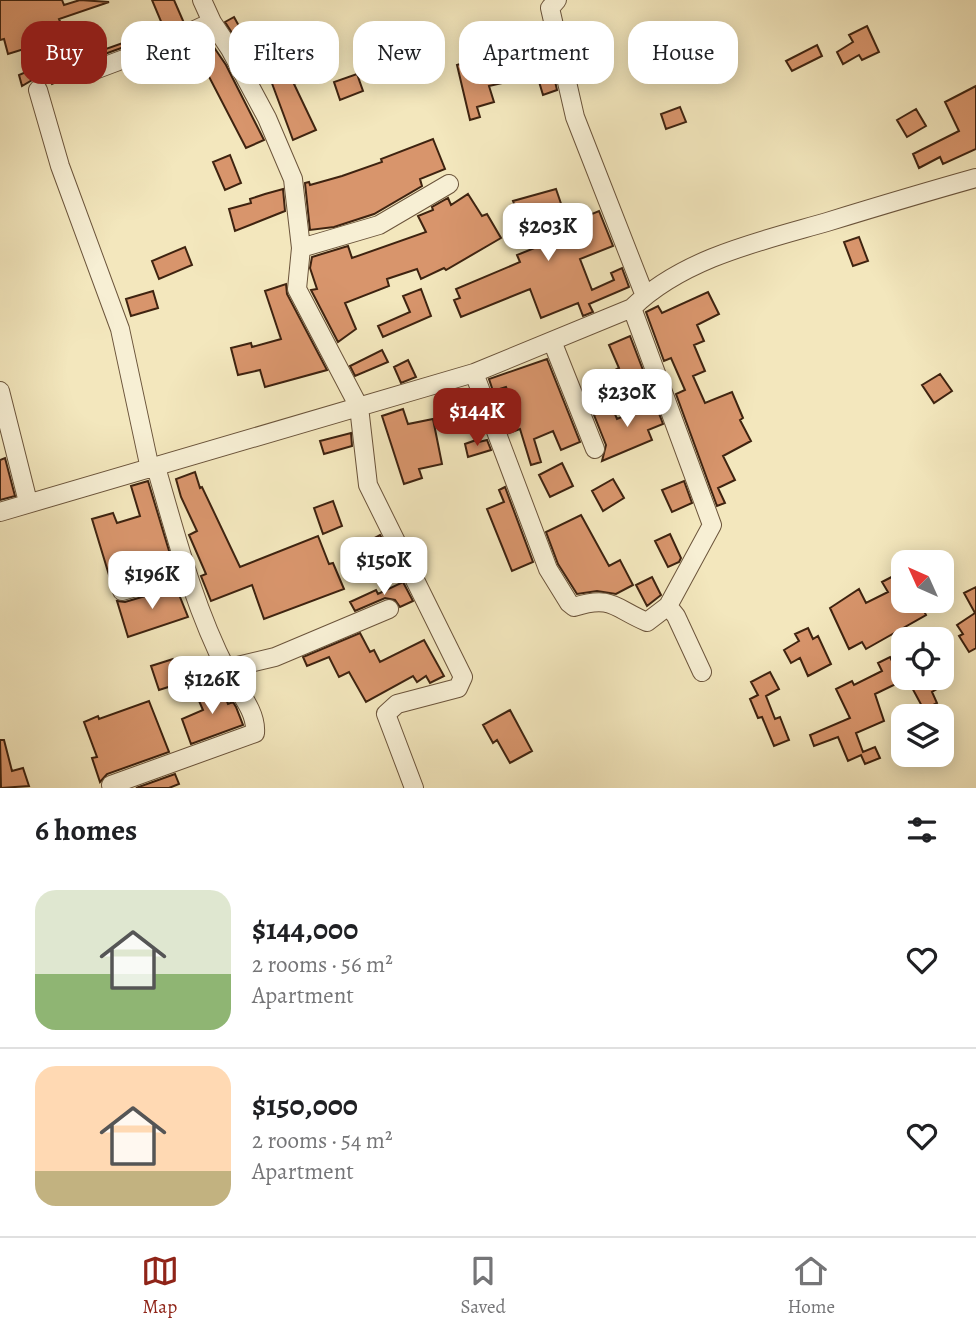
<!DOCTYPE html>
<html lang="en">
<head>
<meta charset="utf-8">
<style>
	:root { --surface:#fff; --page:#f6f6f6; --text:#202124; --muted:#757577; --line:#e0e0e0; --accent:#8f2418 }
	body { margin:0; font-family:Alegreya,serif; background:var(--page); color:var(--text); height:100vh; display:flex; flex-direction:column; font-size:26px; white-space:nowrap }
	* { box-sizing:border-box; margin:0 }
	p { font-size:23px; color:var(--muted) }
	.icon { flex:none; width:38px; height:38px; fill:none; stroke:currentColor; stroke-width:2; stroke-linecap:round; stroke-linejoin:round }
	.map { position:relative; height:788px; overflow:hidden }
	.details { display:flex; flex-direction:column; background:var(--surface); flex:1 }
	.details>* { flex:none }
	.guide { position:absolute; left:21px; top:21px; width:934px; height:63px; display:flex; gap:14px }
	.needle { width:46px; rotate:315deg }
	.controls { position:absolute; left:891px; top:550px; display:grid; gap:14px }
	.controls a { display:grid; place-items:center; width:63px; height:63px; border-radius:14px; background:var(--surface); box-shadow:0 4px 18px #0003; font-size:35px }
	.price { position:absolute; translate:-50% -60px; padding:0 16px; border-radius:14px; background:#fff; color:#222; font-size:23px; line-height:46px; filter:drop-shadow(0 2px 4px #0008) }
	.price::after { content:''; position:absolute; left:50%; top:42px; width:21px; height:16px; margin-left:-10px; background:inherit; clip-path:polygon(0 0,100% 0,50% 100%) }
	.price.active { background:var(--accent); color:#fff }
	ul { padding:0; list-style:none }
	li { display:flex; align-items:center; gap:21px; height:175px; padding:0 35px }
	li+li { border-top:2px solid var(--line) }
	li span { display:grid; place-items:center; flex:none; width:196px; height:140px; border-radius:21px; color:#555 }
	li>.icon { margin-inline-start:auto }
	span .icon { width:84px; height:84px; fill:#fffc; stroke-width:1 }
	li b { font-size:30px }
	h2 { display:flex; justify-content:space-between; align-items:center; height:84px; padding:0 35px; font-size:30px }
	.tag { padding:0 24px; border-radius:21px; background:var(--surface); box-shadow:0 4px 18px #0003; font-size:24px; line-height:63px }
	.tag.active { background:var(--accent); color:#fff }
	.tabs { display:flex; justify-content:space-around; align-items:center; height:98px; border-top:2px solid var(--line); background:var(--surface); font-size:19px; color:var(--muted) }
	.tabs a { display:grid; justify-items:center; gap:4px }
	.tabs .active { color:var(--accent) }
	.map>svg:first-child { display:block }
</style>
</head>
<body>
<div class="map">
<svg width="976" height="788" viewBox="0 0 976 788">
	<rect width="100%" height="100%" fill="#f3e7bd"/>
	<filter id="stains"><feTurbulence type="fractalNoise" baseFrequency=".00286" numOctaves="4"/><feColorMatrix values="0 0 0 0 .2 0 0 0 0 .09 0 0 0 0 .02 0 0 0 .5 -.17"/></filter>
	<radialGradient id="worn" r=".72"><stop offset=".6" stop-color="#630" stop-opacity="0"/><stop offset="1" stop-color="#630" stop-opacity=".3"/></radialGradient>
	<!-- building -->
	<path fill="#d8956c" stroke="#3e2310" stroke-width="2" d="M 0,0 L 62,0 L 64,5 L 80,0 L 109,2 L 59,19 L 66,36 L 8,54 L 4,39 L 0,40 Z
		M 152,0 L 174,0 L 184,23 L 165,31 Z
		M 234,17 L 251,48 L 273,39 L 269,31 L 279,27 L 288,48 L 277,53 L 286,72 L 295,68 L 301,81 L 294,84 L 316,130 L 293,140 L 270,78 L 263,81 L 249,50 L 245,53 L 225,22 Z
		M 867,26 L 879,52 L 862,60 L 859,55 L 843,64 L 837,52 L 853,42 L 849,35 Z
		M 103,38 L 106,49 L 134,39 L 135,43 L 88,60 L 81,71 L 52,84 L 49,78 L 34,79 L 22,86 L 19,75 Z
		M 209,40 L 226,65 L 264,140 L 246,148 L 204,67 L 202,68 L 191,52 Z
		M 546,41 L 557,90 L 543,95 L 537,75 L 489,86 L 494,102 L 477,107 L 480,117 L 470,120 L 457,65 L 510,49 L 511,53 L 535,46 L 534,44 Z
		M 817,45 L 822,56 L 792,71 L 786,61 Z
		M 357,74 L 363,91 L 340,100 L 334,82 Z
		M 976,86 L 976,149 L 943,164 L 940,157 L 919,168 L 913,154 L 959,131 L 945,102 Z
		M 680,107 L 686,122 L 666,129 L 661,114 Z
		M 916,109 L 926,126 L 907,137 L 897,120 Z
		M 433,139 L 445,169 L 420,179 L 422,186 L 374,214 L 334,227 L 310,230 L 305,183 L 309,182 L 310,185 L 342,176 L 382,162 L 381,159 Z
		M 230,155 L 241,183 L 225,190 L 213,162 Z
		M 283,189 L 285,211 L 235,231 L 229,209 L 251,203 L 250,199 L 265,194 Z
		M 556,189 L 568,224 L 599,211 L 613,246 L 580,259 L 592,290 L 614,280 L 611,273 L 622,268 L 629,287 L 589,304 L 593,312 L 583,316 L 578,303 L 541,318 L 530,289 L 461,317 L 454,300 L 460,298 L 456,289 L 520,262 L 517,255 L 552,241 L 544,221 L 524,229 L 513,201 Z
		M 468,194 L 482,216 L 487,214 L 501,238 L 446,270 L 444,268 L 421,279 L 417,269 L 387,279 L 389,286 L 345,303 L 356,329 L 338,342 L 311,290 L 317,289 L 310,268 L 312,257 L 348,246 L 352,258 L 426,232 L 418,216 L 433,210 L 432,207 L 448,198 L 451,205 Z
		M 859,237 L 868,261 L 853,266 L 844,242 Z
		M 185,247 L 192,265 L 159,279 L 152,261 Z
		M 286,284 L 287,294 L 327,370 L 265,387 L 260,370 L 238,375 L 231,348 L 251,343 L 252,347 L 281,339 L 265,291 Z
		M 421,289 L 431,316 L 383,337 L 378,326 L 410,312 L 403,296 Z
		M 153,291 L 158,308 L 131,316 L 126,299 Z
		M 708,292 L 719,314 L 697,325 L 704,341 L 694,345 L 705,371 L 693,376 L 705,403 L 732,392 L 743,418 L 740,420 L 751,441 L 723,456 L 735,480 L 718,488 L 725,503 L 717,506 L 676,394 L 685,390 L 671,358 L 664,361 L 646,312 L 658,306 L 662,313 Z
		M 630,336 L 646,378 L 623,388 L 615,370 L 619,368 L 609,345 Z
		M 382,350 L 388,362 L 355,376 L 350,366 Z
		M 547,359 L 580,442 L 561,450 L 553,431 L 534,439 L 541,462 L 531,465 L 520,429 L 509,433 L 503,418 L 516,413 L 506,387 L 493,391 L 489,379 Z
		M 408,360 L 416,377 L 401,383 L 394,367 Z
		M 940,374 L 952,391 L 934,403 L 922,385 Z
		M 655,403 L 663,424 L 648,430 L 652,440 L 602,461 L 606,445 L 594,415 L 612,407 L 617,419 Z
		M 403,409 L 408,424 L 433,419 L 442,464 L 419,469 L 422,478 L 404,484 L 382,416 Z
		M 351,433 L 352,446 L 324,454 L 320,441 Z
		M 479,439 L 479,442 L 487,440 L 491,450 L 468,457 L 465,444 Z
		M 5,458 L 15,496 L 0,500 L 0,460 Z
		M 562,463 L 573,486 L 550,497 L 539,475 Z
		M 195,472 L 200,488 L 202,487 L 240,567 L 318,536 L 329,564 L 333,563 L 344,589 L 264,619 L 252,585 L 211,601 L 201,576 L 206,574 L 189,535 L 197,531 L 181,497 L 176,479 Z
		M 613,479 L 624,498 L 603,511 L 592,491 Z
		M 148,481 L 173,564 L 119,580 L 112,585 L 92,519 L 113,513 L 117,523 L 140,516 L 131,486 Z
		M 684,481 L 692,503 L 672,512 L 662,490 Z
		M 505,487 L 533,562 L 512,571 L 487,509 L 504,502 L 499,490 Z
		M 333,501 L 342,526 L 323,534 L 314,508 Z
		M 581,515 L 609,566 L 620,560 L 633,585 L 616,594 L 597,591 L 577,594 L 558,564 L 546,532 Z
		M 670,534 L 681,558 L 679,562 L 668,567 L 655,541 Z
		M 380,535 L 389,552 L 373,560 L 365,543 Z
		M 903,571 L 903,600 L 912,600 L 915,606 L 920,603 L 926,615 L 866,649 L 862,642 L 849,649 L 830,608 L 859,589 L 866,603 L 888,592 L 882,582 Z
		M 652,577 L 661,595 L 647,606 L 636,585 Z
		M 403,582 L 413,601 L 400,607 L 395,600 L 385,598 L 355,611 L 350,602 L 376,590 L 378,594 Z
		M 176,587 L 188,617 L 128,637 L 117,601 L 125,602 Z
		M 976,587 L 976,648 L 969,652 L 959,636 L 963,634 L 957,625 L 975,613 L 964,593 Z
		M 808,628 L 813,639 L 818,636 L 831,664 L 808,676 L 800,658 L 791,663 L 784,650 L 799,641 L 795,634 Z
		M 360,633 L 370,652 L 374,650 L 380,662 L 424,640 L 444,676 L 430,683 L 426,676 L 417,682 L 413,676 L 366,702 L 349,672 L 339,677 L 329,657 L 307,666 L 303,657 Z
		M 890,657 L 902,681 L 875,694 L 884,721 L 856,733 L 863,752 L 875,747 L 880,758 L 865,764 L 861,755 L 848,761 L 838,737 L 814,746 L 810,735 L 850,718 L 836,689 L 852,681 L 854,685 L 882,671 L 878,663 Z
		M 173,659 L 181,683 L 159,690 L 151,666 Z
		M 770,672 L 779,689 L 766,696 L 775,719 L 780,717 L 789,740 L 774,746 L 762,717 L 758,718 L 750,699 L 758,695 L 751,682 Z
		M 924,677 L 930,677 L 937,689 L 932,692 L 937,703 L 924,710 L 910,684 Z
		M 220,684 L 228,704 L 233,702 L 236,707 L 243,725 L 191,744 L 182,719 L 203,710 L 196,694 Z
		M 149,701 L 169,752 L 107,774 L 100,782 L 92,758 L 97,757 L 84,722 L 98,716 L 99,719 Z
		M 510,710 L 532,751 L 510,763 L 497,740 L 493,743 L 483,725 Z
		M 0,740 L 4,740 L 12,771 L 23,768 L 29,786 L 1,788 Z
		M 175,774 L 179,784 L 169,788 L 136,788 Z"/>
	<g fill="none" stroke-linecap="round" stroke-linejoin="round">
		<defs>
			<path id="minor" d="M 202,0 L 212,22 L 230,49 L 267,118 L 293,179 L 301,248 L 297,289 L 359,407 L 368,485 L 463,677 L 458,688 L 397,704 L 386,714 L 414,788
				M 557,0 L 550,8 L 575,117 L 645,296
				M 92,71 L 164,44 L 212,22
				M 38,90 L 60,166 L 120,329 L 150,469
				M 301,248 L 379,225 L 449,184
				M 632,308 L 712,525 L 668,606 L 676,616 L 702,672
				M 552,341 L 595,449
				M 474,373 L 548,569 L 569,603 L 574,607 C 612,595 614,608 647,622 L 668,606
				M 0,391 L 28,502
				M 0,512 L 474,373 L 632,308 C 683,258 761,241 827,222 C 876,207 926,192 976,178
				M 122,591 L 187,572
				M 225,669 L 275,657 L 389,609
				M 111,785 L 255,733 C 257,711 237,690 227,671 C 194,607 176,536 156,467"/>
		</defs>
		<!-- minor casing -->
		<use href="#minor" stroke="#6b543b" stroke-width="20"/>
		<!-- minor -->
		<use href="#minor" stroke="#f7efd4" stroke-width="18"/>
	</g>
	<rect width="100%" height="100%" filter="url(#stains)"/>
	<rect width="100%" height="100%" fill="url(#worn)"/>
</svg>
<div class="controls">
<a><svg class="needle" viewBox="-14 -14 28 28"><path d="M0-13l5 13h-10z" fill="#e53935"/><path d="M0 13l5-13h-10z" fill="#757577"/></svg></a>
<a><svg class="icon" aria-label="locate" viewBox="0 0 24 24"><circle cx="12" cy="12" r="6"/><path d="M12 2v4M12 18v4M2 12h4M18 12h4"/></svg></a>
<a><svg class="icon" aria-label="layers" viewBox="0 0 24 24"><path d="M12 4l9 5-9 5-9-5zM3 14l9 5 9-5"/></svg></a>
</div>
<b class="price" style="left:548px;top:263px">$203K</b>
<b class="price" style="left:627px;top:429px">$230K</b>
<b class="price active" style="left:477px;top:448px">$144K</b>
<b class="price" style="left:384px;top:597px">$150K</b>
<b class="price" style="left:152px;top:611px">$196K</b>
<b class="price" style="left:212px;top:716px">$126K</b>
<div class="guide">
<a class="tag active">Buy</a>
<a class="tag">Rent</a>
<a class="tag">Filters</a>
<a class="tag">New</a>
<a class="tag">Apartment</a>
<a class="tag">House</a>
</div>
</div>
<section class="details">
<h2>6 homes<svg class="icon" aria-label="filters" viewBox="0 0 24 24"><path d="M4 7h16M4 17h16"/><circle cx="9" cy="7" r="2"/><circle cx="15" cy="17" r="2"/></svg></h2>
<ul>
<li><span style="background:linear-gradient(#dfe7d0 60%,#8fb573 0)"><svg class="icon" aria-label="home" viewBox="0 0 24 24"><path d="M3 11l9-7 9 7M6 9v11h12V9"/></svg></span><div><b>$144,000</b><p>2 rooms · 56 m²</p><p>Apartment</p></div><svg class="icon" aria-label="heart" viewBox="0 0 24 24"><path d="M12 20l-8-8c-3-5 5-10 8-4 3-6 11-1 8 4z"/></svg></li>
<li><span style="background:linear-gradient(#ffd9b3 75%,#c2b280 0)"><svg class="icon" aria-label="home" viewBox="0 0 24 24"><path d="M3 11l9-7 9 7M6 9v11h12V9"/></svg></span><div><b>$150,000</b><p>2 rooms · 54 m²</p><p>Apartment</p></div><svg class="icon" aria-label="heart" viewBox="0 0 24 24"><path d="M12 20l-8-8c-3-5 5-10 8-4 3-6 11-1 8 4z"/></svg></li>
</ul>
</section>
<nav class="tabs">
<a class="active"><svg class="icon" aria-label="map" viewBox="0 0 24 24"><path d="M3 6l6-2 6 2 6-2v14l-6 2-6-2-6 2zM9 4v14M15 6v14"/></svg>Map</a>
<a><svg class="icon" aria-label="saved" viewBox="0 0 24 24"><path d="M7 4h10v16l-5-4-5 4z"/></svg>Saved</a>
<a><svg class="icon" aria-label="home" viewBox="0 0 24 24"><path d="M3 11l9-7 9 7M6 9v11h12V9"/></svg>Home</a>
</nav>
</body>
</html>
